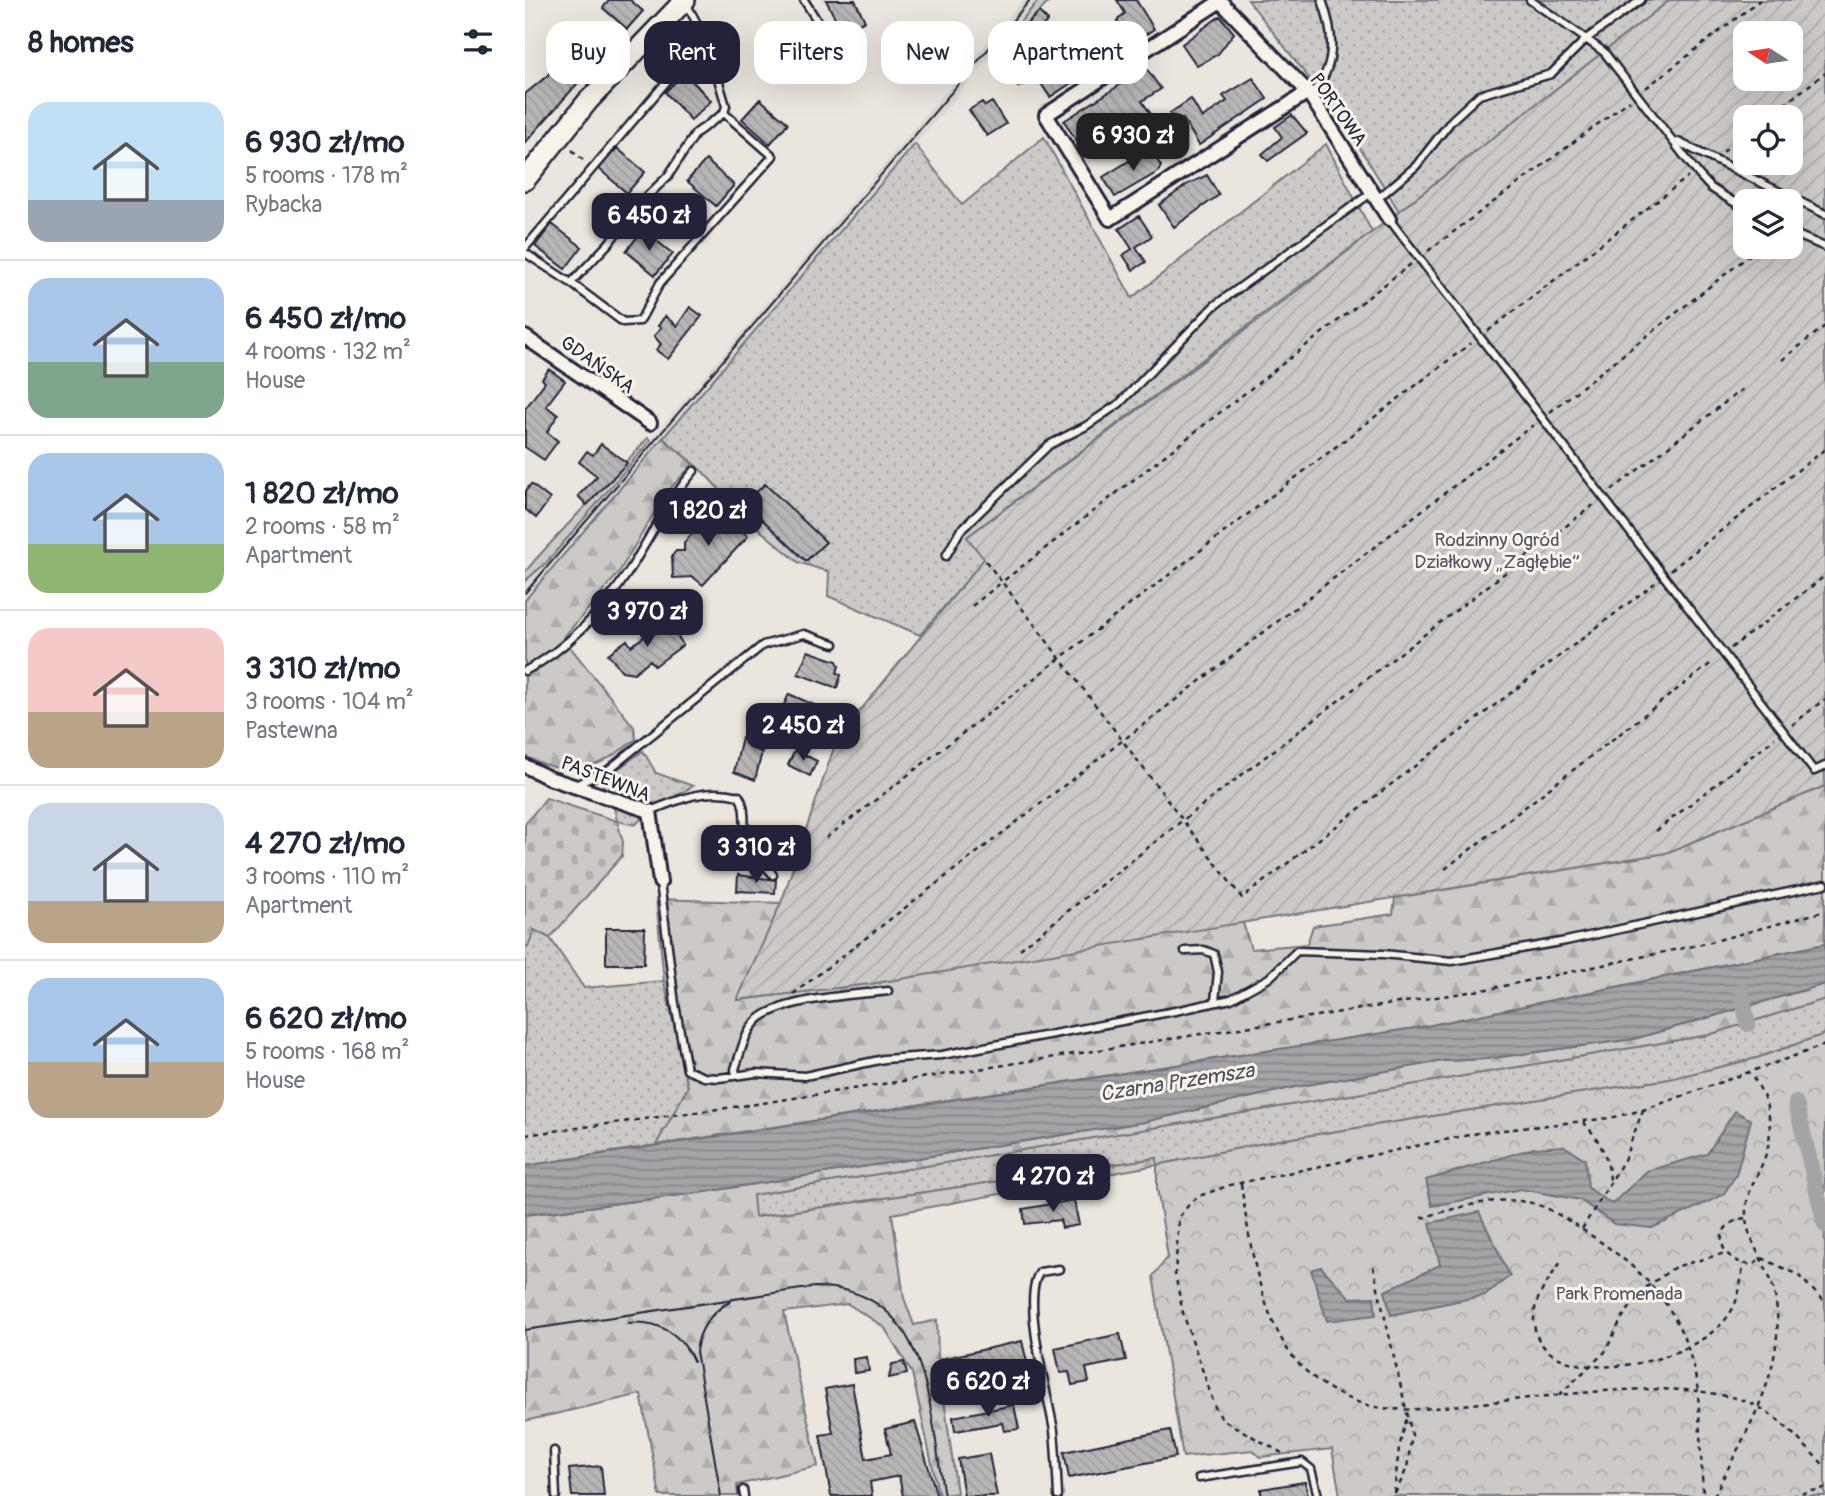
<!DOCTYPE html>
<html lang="en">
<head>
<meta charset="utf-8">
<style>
	:root { --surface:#fff; --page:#f6f6f7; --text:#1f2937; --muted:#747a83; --line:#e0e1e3; --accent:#22223b }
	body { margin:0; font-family:Pangolin,sans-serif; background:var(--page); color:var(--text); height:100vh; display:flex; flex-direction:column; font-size:26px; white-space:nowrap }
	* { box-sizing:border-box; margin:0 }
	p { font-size:23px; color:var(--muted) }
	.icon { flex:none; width:38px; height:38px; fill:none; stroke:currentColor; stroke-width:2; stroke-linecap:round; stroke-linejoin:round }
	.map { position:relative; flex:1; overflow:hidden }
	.drawer { display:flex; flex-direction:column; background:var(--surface); width:525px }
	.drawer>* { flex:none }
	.hud { position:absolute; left:21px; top:21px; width:665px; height:63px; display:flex; gap:14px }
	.needle { width:46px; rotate:282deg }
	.fabs { position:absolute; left:1208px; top:21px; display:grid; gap:14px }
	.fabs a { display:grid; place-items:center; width:70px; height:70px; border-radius:14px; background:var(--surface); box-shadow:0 7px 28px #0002; font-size:35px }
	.price { position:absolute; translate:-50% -60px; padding:0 16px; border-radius:14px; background:var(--accent); color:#fff; font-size:23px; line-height:46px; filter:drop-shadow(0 2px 4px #0008) }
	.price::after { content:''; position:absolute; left:50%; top:42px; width:21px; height:16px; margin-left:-10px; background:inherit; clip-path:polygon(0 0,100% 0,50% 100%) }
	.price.current { background:#222; color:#fff }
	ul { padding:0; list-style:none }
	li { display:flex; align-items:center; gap:21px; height:175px; padding:0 28px }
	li+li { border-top:2px solid var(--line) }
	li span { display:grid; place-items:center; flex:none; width:196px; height:140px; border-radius:21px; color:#555 }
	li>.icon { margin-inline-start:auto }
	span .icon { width:84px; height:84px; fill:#fffc; stroke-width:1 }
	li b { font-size:30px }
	h2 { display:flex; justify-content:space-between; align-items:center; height:84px; padding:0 28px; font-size:30px }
	.pill { padding:0 24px; border-radius:21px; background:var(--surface); box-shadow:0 7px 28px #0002; font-size:24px; line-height:63px }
	.pill.current { background:var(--accent); color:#fff }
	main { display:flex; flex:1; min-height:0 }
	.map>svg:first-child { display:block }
</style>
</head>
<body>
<main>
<section class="drawer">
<h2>8 homes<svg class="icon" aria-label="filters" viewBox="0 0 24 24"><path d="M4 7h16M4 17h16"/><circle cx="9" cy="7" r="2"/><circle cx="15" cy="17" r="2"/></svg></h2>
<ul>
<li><span style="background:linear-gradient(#bfe0f5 70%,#9aa5b1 0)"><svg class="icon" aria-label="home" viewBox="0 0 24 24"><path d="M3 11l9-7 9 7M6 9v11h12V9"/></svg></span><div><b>6 930 zł/mo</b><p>5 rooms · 178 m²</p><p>Rybacka</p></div></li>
<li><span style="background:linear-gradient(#a9c7e8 60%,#7fa58c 0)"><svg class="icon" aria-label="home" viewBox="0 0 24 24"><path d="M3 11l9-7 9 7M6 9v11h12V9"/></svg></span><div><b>6 450 zł/mo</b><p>4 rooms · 132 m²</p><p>House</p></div></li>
<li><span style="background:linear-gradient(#a9c7e8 65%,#8fb573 0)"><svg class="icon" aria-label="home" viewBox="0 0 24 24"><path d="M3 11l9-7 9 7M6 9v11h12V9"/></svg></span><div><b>1 820 zł/mo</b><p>2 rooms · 58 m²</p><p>Apartment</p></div></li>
<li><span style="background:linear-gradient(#f6c9c9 60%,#b9a48a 0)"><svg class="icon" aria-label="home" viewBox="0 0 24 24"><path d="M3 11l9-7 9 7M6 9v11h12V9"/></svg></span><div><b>3 310 zł/mo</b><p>3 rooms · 104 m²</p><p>Pastewna</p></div></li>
<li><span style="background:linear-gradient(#c9d6e8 70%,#b9a48a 0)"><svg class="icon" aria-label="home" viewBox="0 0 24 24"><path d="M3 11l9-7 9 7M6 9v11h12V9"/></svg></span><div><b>4 270 zł/mo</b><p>3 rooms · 110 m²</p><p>Apartment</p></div></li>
<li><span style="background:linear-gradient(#a9c7e8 60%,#b9a48a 0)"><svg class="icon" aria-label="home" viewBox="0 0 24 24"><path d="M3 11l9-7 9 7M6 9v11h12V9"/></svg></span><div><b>6 620 zł/mo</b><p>5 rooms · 168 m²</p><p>House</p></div></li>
</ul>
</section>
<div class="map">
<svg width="1300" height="1496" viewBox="0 0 1300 1496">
	<defs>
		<pattern id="grass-dots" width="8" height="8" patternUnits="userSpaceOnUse" patternTransform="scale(1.75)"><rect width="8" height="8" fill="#cdc9c6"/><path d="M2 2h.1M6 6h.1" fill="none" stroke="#b0acab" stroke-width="1.8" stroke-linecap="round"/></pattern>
		<pattern id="forest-firs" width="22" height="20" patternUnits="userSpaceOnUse" patternTransform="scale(1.75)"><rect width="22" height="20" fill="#cdc9c6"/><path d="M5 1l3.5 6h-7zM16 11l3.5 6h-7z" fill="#b0acab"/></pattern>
		<pattern id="cemetery-stones" width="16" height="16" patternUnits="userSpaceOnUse" patternTransform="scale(1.75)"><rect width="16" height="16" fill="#cdc9c6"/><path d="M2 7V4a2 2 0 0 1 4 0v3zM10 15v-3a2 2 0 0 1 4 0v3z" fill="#b0acab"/></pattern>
		<pattern id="park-crowns" width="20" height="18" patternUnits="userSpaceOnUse" patternTransform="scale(1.75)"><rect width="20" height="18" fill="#cdc9c6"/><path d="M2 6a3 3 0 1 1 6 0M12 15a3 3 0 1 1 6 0" fill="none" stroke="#b0acab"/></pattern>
		<pattern id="garden-furrows" width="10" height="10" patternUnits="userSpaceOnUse" patternTransform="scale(1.75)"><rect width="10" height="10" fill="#cdc9c6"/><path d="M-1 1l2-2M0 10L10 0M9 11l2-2" fill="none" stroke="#b0acab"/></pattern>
		<pattern id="water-rules" width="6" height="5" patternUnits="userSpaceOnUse" patternTransform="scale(1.75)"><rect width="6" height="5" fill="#a6a3a6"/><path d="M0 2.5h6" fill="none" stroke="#878488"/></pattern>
		<pattern id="building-back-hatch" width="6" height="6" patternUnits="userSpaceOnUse" patternTransform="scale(1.75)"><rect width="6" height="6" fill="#b8b6b5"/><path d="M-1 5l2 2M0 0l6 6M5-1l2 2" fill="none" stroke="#9e9c9d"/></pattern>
	</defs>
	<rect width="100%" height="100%" fill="#eae6de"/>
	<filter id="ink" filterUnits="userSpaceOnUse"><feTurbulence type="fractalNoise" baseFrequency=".0143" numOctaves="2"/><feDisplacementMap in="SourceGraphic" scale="14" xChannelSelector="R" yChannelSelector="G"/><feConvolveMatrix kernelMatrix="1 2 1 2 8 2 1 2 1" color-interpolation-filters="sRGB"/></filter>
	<g filter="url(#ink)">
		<!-- built -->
		<path fill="#dbd8d2" d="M 498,0 L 514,0 L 0,600 L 0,581 L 32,551 Z"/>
		<!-- grass -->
		<path fill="url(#grass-dots)" stroke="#787680" stroke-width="2" d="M 514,0 L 526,0 L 485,40 L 483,36 Z
			M 723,0 L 1145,0 L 874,211 L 822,127 Z
			M 519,137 L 607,298 L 801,144 L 847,232 L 442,537 L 460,559 L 395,635 L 303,596 L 304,572 L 273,562 L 223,520 L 178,472 L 138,438 L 390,144 L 437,205 Z
			M 123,438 L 126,440 L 22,562 L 0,581 L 0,572 L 10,560 Z
			M 118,751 L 131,773 L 168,786 L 125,811 L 110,825 L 92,821 L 88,803 L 76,781 Z
			M 9,930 L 25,938 L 59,988 L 139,981 L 163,1088 L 131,1145 L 0,1166 L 0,945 L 3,946 Z
			M 1300,999 L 1300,1034 L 1232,1058 L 1145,1079 L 749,1141 L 632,1165 L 632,1158 L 229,1217 L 227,1195 L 1183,1035 Z"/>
		<!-- forest -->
		<path fill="url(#forest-firs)" stroke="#787680" stroke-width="2" d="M 138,438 L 168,464 L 141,493 L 93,574 L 38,638 L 109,727 L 111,739 C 71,770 48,780 0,756 L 0,600 Z
			M 1300,786 L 1300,944 L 897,1027 L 131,1145 L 163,1087 L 139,981 L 131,899 L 256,903 L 213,1000 L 345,984 L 717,920 L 726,949 L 782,944 L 788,926 L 868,914 L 870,898 L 1141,853 Z
			M 1300,984 L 1300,999 L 1183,1035 L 228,1195 L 230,1217 L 632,1158 L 632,1165 L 367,1214 L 379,1298 L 389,1325 L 412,1320 L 413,1356 L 432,1493 L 414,1496 L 387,1373 L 359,1327 L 323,1304 L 259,1312 L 293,1466 L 212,1485 L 213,1496 L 135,1496 L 116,1394 L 0,1421 L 0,1215 L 180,1192 L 619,1122 L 770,1087 L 918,1061 L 960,1059 L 1109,1039 Z"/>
		<!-- cemetery -->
		<path fill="url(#cemetery-stones)" stroke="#787680" stroke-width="2" d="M 21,798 L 92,821 L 98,842 L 97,856 L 25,938 L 9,930 L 3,947 L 0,945 L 0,824 Z"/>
		<!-- park -->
		<path fill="url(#park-crowns)" stroke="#787680" stroke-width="2" d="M 1300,1034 L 1300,1496 L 815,1496 L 807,1449 L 735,1457 L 728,1450 L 658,1457 L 628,1276 L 643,1257 L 632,1188 L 632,1165 L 749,1141 L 1145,1079 L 1232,1058 Z"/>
		<!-- garden -->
		<path fill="url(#garden-furrows)" stroke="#787680" stroke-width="2" fill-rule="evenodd" d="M 1145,0 L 1300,0 L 1300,786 L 1141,853 L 345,984 L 212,1000 L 256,903 L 312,739 L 459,559 L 442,537 L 755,304 ZM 1220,33 L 1265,33 L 1265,79 L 1220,79 ZM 1220,117 L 1265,117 L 1265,163 L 1220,163 ZM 1220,201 L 1265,201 L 1265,247 L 1220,247 Z"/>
		<!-- water -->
		<path fill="url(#water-rules)" stroke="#716f7b" stroke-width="2" d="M 1300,944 L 1300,984 L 1109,1039 L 960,1059 L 918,1061 L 770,1087 L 619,1122 L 180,1192 L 0,1215 L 0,1166 L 897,1027 Z
			M 1210,1111 L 1226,1120 L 1211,1175 L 1198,1195 L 1127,1228 L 1089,1224 L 1055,1200 L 996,1189 L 907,1206 L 901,1180 L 1009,1148 L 1039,1146 L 1060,1159 L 1063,1188 L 1087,1204 L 1122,1171 L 1182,1154 Z
			M 954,1212 L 985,1276 L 960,1295 L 866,1315 L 860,1291 L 915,1265 L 905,1223 Z
			M 796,1267 L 825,1298 L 849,1297 L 851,1315 L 802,1321 L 786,1270 Z"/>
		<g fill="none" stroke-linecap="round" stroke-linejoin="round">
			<!-- canal -->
			<path stroke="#a6a3a6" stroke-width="16" d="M 1216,991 L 1223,1024
				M 1271,1103 L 1300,1225"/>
		</g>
		<!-- building -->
		<path fill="url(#building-back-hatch)" stroke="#22223b" stroke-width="2" d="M 84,0 L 105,0 L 118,11 L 102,29 L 78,8 Z
			M 301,0 L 330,0 L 340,21 L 328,27 L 323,17 L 312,22 Z
			M 592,0 L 611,0 L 629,29 L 606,44 L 592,21 L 600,13 Z
			M 514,12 L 523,21 L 510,32 L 512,35 L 509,39 L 513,43 L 493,56 L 481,44 Z
			M 695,16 L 709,33 L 693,54 L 672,66 L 657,44 Z
			M 60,33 L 82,50 L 0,143 L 0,94 L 22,76 L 46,45 Z
			M 554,38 L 572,66 L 525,97 L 513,79 L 543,60 L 537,50 Z
			M 500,54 L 513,79 L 493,87 L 488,73 L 491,71 L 486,64 Z
			M 621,68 L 636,89 L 617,101 L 631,122 L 617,132 L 602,113 L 555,142 L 551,140 L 539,121 Z
			M 160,73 L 186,101 L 166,120 L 140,92 Z
			M 728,78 L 742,99 L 674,145 L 658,119 L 652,123 L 645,113 L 666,99 L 677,118 L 702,101 L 698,96 Z
			M 235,99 L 263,123 L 245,144 L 217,119 Z
			M 457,102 L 460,106 L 467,102 L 481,124 L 462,136 L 444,110 Z
			M 767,115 L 782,133 L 743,161 L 737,154 L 757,137 L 750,127 Z
			M 92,148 L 120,172 L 102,193 L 74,169 Z
			M 625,148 L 636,166 L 633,172 L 590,197 L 578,177 Z
			M 181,160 L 209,185 L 191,206 L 162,181 Z
			M 682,175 L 694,195 L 649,227 L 634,205 L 663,184 Z
			M 614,216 L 627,236 L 611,247 L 621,262 L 608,270 L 598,255 L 607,249 L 594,229 Z
			M 27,224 L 57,247 L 40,269 L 10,246 Z
			M 118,230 L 148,254 L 130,275 L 101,251 Z
			M 165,307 L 177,316 L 143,359 L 131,350 L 136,344 L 129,336 L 136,328 L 133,326 L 140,316 L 152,326 Z
			M 24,369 L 40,381 L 21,406 L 33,415 L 22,432 L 33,441 L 19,460 L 0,447 L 0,409 L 20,382 L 17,379 Z
			M 76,444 L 102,463 L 62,505 L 53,496 L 72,476 L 54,462 L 62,451 L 68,455 Z
			M 6,484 L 25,499 L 11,518 L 0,509 L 0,492 Z
			M 240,484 L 301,542 L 281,561 L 220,503 Z
			M 190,506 L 223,536 L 178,585 L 168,577 L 148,578 L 147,556 L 151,551 L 159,551 L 159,543 Z
			M 143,619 L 158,645 L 130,666 L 125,660 L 109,673 L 97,671 L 83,654 L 102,640 L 106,646 Z
			M 283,651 L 312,661 L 314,666 L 312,673 L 316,675 L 312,688 L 273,674 Z
			M 264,694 L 298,709 L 290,724 L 256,711 Z
			M 217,738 L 235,745 L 233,751 L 237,752 L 230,780 L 209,772 Z
			M 270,750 L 292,761 L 285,776 L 263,765 Z
			M 213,875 L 251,880 L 250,893 L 212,891 Z
			M 81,928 L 120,928 L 119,964 L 81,964 Z
			M 549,1200 L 554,1225 L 537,1228 L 535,1220 L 500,1224 L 498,1209 Z
			M 595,1334 L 601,1360 L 561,1368 L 564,1382 L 547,1385 L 544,1372 L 535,1373 L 530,1348 Z
			M 497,1341 L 504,1371 L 422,1386 L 416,1359 Z
			M 342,1357 L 344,1371 L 329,1373 L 328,1359 Z
			M 379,1362 L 382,1374 L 364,1378 L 367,1364 Z
			M 327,1384 L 341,1459 L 366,1454 L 360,1429 L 390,1422 L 412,1496 L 378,1496 L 374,1476 L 345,1482 L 347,1496 L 306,1496 L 295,1435 L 308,1433 L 300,1389 Z
			M 489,1405 L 494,1429 L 479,1431 L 477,1423 L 430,1431 L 428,1417 Z
			M 645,1430 L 651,1457 L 544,1478 L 539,1452 Z
			M 464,1454 L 472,1496 L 439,1496 L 433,1459 Z
			M 76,1466 L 79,1496 L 47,1496 L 44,1469 Z
			M 780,1482 L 783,1496 L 736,1496 L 736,1489 Z"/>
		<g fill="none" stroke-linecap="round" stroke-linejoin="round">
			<defs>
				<path id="lane" d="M 279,0 L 301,35
					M 1116,0 L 1061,39 L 1079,52 L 1174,175 L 1186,188 L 1220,209
					M 785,95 C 813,68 809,33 797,0
					M 1153,142 L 1300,214
					M 851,200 L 891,166 L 927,120 L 954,95 L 1026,74 L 1061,39 L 1005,0
					M 864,219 L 1289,771 L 1300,766
					M 1265,232 L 1300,247
					M 0,248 L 171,47 L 182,42
					M 0,253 L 46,283 L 84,243 L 109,209 L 143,176 L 171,133 L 199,113 L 201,106 L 182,42 L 161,3
					M 46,283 L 98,322 L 115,321 L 135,283 L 248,156 L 199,113
					M 421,556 L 435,531 L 524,445 L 561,426 L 595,403 L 689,306 L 846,193
					M 0,671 C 42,649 78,611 104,571 C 126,536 142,502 169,471
					M 50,785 L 82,771 L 238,645 L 279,634 L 309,644
					M 125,811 C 155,799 182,787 214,796 C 224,811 215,833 225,850 C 231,859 242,866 248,875
					M 135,882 L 150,1004 L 162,1070 L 179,1077 L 194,1078 L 231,1073 L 280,1076 L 359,1059 L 417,1055 L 650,1011 L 706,999 L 744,978 L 772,951 L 858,954 L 927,961 L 1041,941 L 1300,884
					M 660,951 L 679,950 L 689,954 L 693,972 L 690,1001
					M 211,1075 L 210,1069 C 215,1055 219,1035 229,1024 C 248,998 332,995 363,991
					M 29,1451 L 31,1496
					M 674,1478 L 777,1462 L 786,1469 L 793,1496
					M 218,1490 L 219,1496
					M 533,1496 C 532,1474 531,1452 529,1431 C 524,1398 495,1296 515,1272 L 534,1269"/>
				<path id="street" d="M 694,0 L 783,92 L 864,219
					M 694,2 L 521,115 L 585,219 L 783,92
					M 0,337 L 125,423
					M 0,766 L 24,778 L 125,811 L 135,882"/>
				<path id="primary" d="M 0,180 L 63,101 L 160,0"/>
			</defs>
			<!-- lane casing -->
			<use href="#lane" stroke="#22223b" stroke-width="11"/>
			<!-- street casing -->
			<use href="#street" stroke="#22223b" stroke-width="18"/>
			<!-- primary casing -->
			<use href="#primary" stroke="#22223b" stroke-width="24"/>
			<!-- path -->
			<path stroke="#22223b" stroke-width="2.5" stroke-dasharray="5 5" stroke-linecap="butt" d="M 1121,88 L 1235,0
				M 1243,117 L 1300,73
				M 47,150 L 60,162
				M 1198,152 L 1220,135
				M 903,251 L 1105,100
				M 886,264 L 477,582 L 717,898 L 1130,583
				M 963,331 L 1163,177
				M 1257,360 L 1300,326
				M 1025,412 L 1235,247
				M 1087,490 L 1220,387
				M 1146,570 L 1300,449
				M 447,606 L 477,582 L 459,559
				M 1206,648 L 1300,576
				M 1267,725 L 1300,699
				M 1131,831 L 1250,738
				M 301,838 L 946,343
				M 920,869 L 1189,661
				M 495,949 L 658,820 L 1071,503
				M 268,994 L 1008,425
				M 1058,1122 C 1074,1138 1084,1158 1085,1181
				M 0,1135 L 231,1104 L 969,988 L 1182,943 L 1300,911
				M 716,1184 C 724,1238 732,1299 761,1347 C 778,1375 814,1399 846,1406 C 882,1414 920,1406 957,1403 C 1029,1396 1101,1385 1173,1391 L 1178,1496
				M 896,1218 C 929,1209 967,1196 1002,1202 C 1024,1206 1045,1222 1064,1234 C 1127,1276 1161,1314 1173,1391 C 1190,1394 1207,1396 1223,1402 C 1253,1414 1277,1444 1300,1466
				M 1220,1218 C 1185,1224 1191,1262 1228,1265 L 1237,1258
				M 1057,1229 L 1099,1160 L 1118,1110
				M 1237,1258 L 1273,1275 L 1300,1302
				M 1035,1263 C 1026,1277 1013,1293 1010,1309 C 994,1398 1173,1372 1207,1310 C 1215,1296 1216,1280 1218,1264
				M 848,1266 L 887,1435 L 882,1468 L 869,1496
				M 1034,1395 L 1080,1352 L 1097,1318 L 1120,1288 L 1150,1267 L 1200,1253
				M 757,1453 L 698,1420 L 691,1410 L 658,1313 L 650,1274 L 654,1217 L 666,1202 L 677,1195 L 705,1185 L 953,1133 L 1085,1118 L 1118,1110 L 1300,1045
				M 869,1493 L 874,1448 L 883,1413
				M 1189,1496 C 1220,1432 1263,1371 1250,1296 C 1246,1268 1223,1245 1221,1217 C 1220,1193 1230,1182 1238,1162 C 1251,1131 1245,1098 1224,1072
				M 1267,1496 L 1300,1488"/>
			<!-- lane -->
			<use href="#lane" stroke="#f7f3e8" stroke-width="6"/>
			<!-- street -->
			<use href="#street" stroke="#f7f3e8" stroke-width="12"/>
			<!-- primary -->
			<use href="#primary" stroke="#f7f3e8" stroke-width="19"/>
			<!-- tram -->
			<path stroke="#22223b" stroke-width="2" d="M 0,593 L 505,0
				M 103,1323 C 134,1320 157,1334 169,1362
				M 0,1330 L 290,1287 C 407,1287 404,1411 419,1496
				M 196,1496 L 171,1351 C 174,1328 186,1312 206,1301"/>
		</g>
	</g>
	<g text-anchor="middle" stroke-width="6" stroke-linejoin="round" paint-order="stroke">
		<!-- street labels -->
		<g font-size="19" fill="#22223b" stroke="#f7f3e8">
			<text transform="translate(814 109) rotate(55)" y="7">PORTOWA</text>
			<text transform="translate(73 364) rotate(35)" y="7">GDAŃSKA</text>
			<text transform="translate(81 778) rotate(21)" y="7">PASTEWNA</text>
		</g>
		<!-- park labels -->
		<g font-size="19" fill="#555465" stroke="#f7f3e8">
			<text x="972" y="546">Rodzinny Ogród<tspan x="972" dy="22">Działkowy „Zagłębie”</tspan></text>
			<text x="1094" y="1300">Park Promenada</text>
		</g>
		<!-- water labels -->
		<g font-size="21" font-style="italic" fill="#504f60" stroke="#f7f3e8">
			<text transform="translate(652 1082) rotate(-9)" y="7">Czarna Przemsza</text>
		</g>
	</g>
</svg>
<div class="fabs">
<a><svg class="needle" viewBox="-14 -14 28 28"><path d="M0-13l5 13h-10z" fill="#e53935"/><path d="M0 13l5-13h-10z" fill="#747a83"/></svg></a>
<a><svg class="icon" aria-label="locate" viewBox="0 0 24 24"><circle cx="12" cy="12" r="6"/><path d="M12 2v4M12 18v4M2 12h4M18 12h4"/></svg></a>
<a><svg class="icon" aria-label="layers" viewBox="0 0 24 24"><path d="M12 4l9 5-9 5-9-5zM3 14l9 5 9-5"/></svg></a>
</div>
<b class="price current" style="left:608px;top:173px">6 930 zł</b>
<b class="price" style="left:124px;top:253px">6 450 zł</b>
<b class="price" style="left:183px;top:548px">1 820 zł</b>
<b class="price" style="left:122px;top:649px">3 970 zł</b>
<b class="price" style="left:278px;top:763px">2 450 zł</b>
<b class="price" style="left:231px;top:885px">3 310 zł</b>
<b class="price" style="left:528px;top:1214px">4 270 zł</b>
<b class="price" style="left:463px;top:1419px">6 620 zł</b>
<div class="hud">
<a class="pill">Buy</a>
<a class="pill current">Rent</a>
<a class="pill">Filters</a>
<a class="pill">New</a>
<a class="pill">Apartment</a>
</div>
</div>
</main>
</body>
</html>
